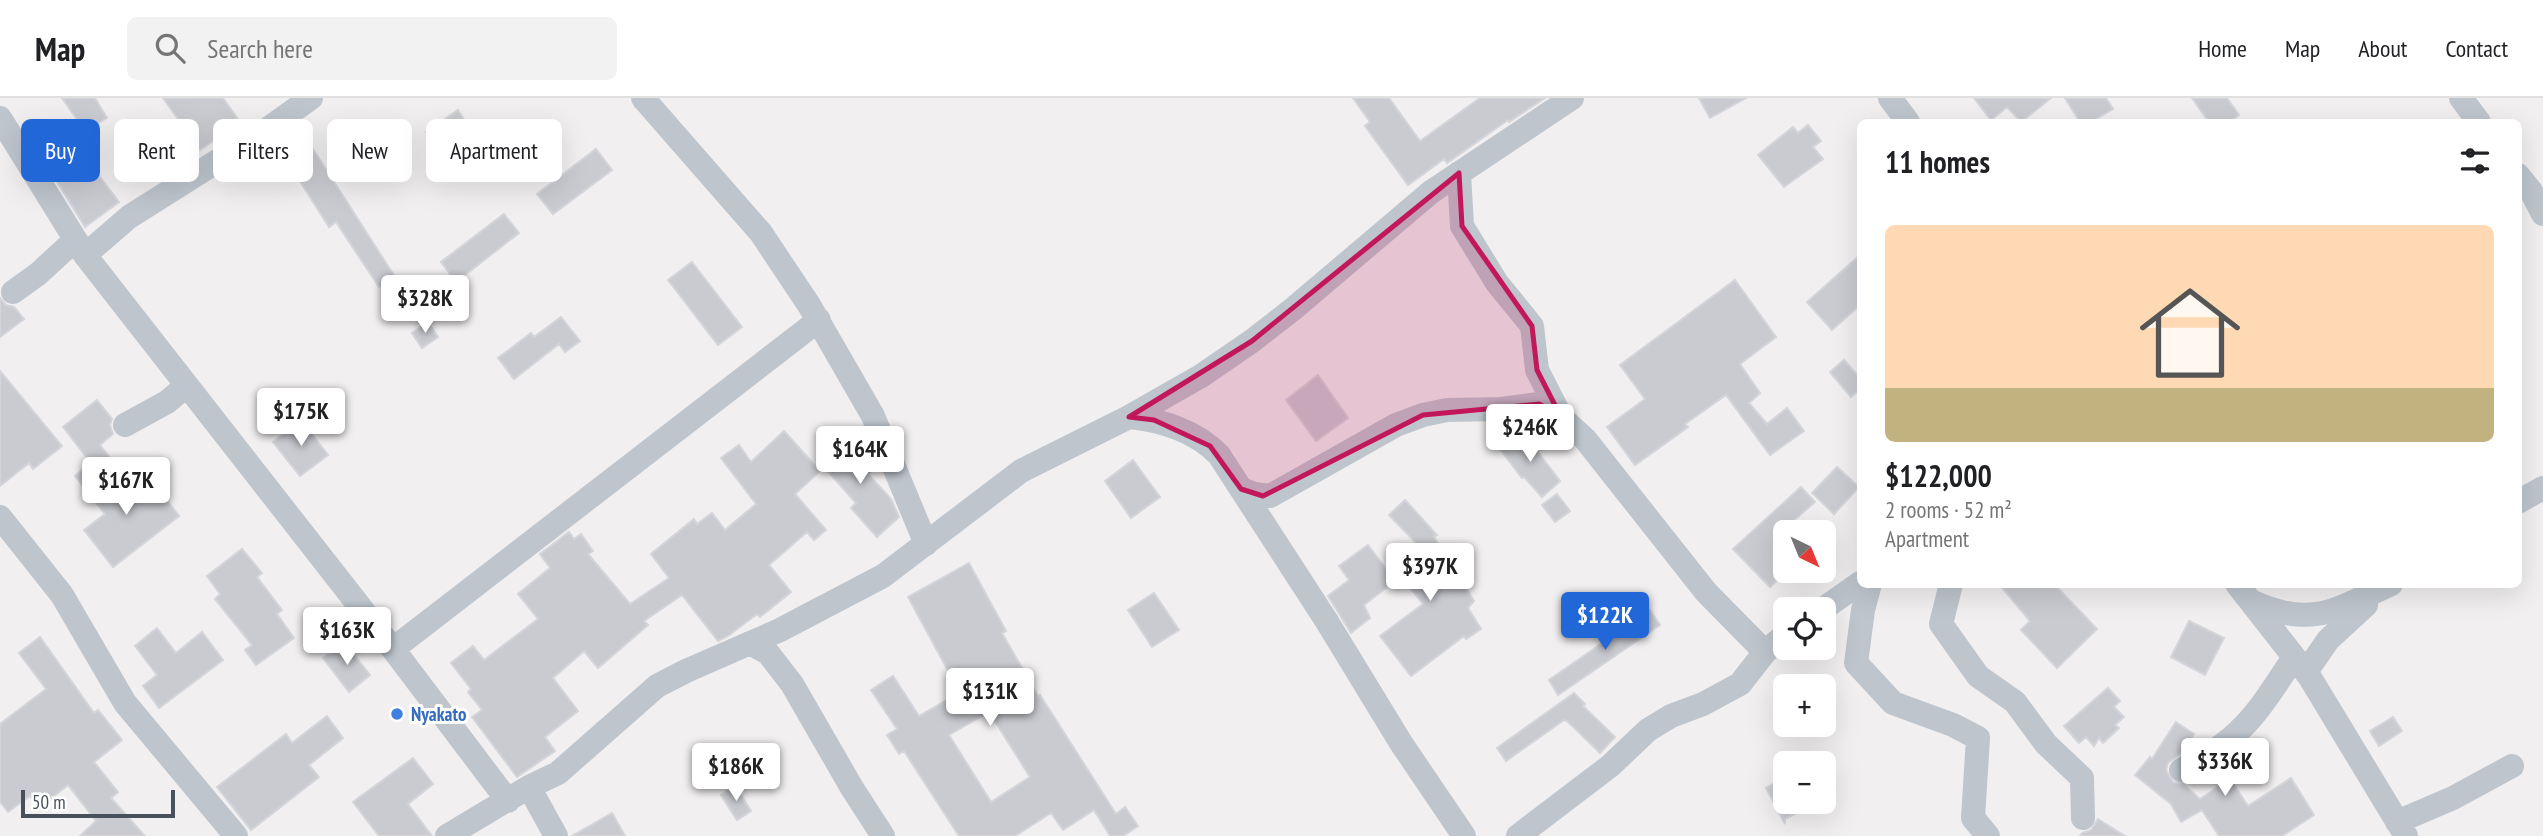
<!DOCTYPE html>
<html lang="en">
<head>
<meta charset="utf-8">
<style>
	:root { --surface:#fff; --page:#f2f2f2; --text:#202124; --muted:#757577; --line:#e0e0e0; --accent:#2267d8 }
	body { margin:0; font-family:"PT Sans Narrow",sans-serif; background:var(--page); color:var(--text); height:100vh; display:flex; flex-direction:column; font-size:26px; white-space:nowrap }
	* { box-sizing:border-box; margin:0 }
	p { font-size:23px; color:var(--muted) }
	.icon { flex:none; width:38px; height:38px; fill:none; stroke:currentColor; stroke-width:2; stroke-linecap:round; stroke-linejoin:round }
	.map { position:relative; flex:1; overflow:hidden }
	.side { position:absolute; left:1857px; top:21px; width:665px; height:469px; display:flex; flex-direction:column; background:var(--surface); border-radius:10px; box-shadow:0 7px 28px #0002 }
	.side>* { flex:none }
	.banner { position:absolute; left:21px; top:21px; width:665px; height:63px; display:flex; gap:14px }
	.needle { width:46px; rotate:137deg }
	.tools { position:absolute; left:1773px; top:422px; display:grid; gap:14px }
	.tools a { display:grid; place-items:center; width:63px; height:63px; border-radius:10px; background:var(--surface); box-shadow:0 7px 28px #0002; font-size:35px }
	.scale { position:absolute; left:21px; bottom:18px; width:154px; box-sizing:border-box; padding-left:7px; border:4px solid #48515b; border-top:0; font-size:19px; line-height:24px; white-space:nowrap; color:#48515b; -webkit-text-stroke:5px #fff; paint-order:stroke }
	.price { position:absolute; translate:-50% -60px; padding:0 16px; border-radius:7px; background:#fff; color:#222; font-size:23px; line-height:46px; filter:drop-shadow(0 2px 4px #0008) }
	.price::after { content:''; position:absolute; left:50%; top:42px; width:21px; height:16px; margin-left:-10px; background:inherit; clip-path:polygon(0 0,100% 0,50% 100%) }
	.price.active { background:var(--accent); color:#fff }
	ul { padding:0; list-style:none }
	li { display:grid; align-content:center; gap:14px; height:371px; padding:0 28px }
	li+li { border-top:2px solid var(--line) }
	li span { display:grid; place-items:center; height:217px; border-radius:10px; color:#555 }
	li>.icon { margin-inline-start:auto }
	span .icon { width:126px; height:126px; fill:#fffc; stroke-width:1 }
	li b { font-size:30px }
	h2 { display:flex; justify-content:space-between; align-items:center; height:84px; padding:0 28px; font-size:30px }
	.tag { padding:0 24px; border-radius:10px; background:var(--surface); box-shadow:0 7px 28px #0002; font-size:24px; line-height:63px }
	.tag.active { background:var(--accent); color:#fff }
	header { display:flex; align-items:center; gap:42px; box-sizing:border-box; height:98px; padding:0 35px; background:var(--surface); border-bottom:2px solid var(--line) }
	header strong { font-size:33px }
	nav { display:flex; gap:38px; margin-inline-start:auto; font-size:24px }
	.search { width:490px; height:63px; background:var(--page); display:flex; align-items:center; gap:18px; box-sizing:border-box; padding:0 24px; border-radius:10px; color:var(--muted); font-size:26px }
	.map>svg:first-child { display:block }
</style>
</head>
<body>
<header>
<strong>Map</strong>
<div class="search"><svg class="icon" aria-label="search" viewBox="0 0 24 24"><circle cx="10" cy="10" r="6"/><path d="M15 15l6 6"/></svg>Search here</div>
<nav><a>Home</a><a>Map</a><a>About</a><a>Contact</a></nav>
</header>
<div class="map">
<svg width="2543" height="738" viewBox="0 0 2543 738">
	<rect width="100%" height="100%" fill="#f1efef"/>
	<!-- building -->
	<path fill="#c9cbd1" stroke="#d3d5da" stroke-width="2" fill-rule="evenodd" d="M 62,0 L 95,0 L 107,20 L 85,33 Z
		M 163,0 L 223,0 L 240,24 L 200,52 Z
		M 1353,0 L 1389,0 L 1420,43 L 1480,0 L 1545,0 L 1509,24 L 1508,22 L 1447,65 L 1444,61 L 1408,87 L 1365,28 L 1370,24 Z
		M 1699,0 L 1746,0 L 1710,20 Z
		M 1974,0 L 2051,0 L 2021,24 L 2007,9 L 1991,22 Z
		M 2065,0 L 2106,0 L 2113,11 L 2091,24 L 2080,24 Z
		M 2192,0 L 2227,0 L 2239,17 L 2229,24 L 2209,24 Z
		M 458,12 L 473,36 L 440,57 L 426,34 Z
		M 1808,27 L 1821,43 L 1813,49 L 1823,61 L 1784,89 L 1758,57 L 1793,29 L 1798,35 Z
		M 71,31 L 94,71 L 119,104 L 85,129 L 37,51 Z
		M 313,51 L 395,179 L 379,189 L 336,124 L 329,129 L 289,66 Z
		M 596,51 L 612,72 L 553,116 L 537,96 Z
		M 504,116 L 519,135 L 456,184 L 441,164 Z
		M 1860,157 L 1860,207 L 1832,232 L 1807,204 Z
		M 692,164 L 742,229 L 718,247 L 668,182 Z
		M 1735,182 L 1776,239 L 1740,266 L 1760,295 L 1749,305 L 1767,326 L 1787,310 L 1804,333 L 1770,357 L 1726,297 L 1685,326 L 1688,329 L 1635,367 L 1607,329 L 1645,301 L 1620,267 Z
		M 0,200 L 6,207 L 14,209 L 24,221 L 0,239 Z
		M 561,219 L 580,243 L 565,254 L 559,246 L 514,281 L 498,260 L 531,235 L 534,239 Z
		M 428,224 L 438,239 L 422,250 L 412,235 Z
		M 1844,262 L 1860,280 L 1860,291 L 1851,299 L 1830,274 Z
		M 0,273 L 62,348 L 33,371 L 29,365 L 0,388 Z
		M 1318,277 L 1348,320 L 1316,343 L 1286,302 Z
		M 97,302 L 112,321 L 110,327 L 113,336 L 100,347 L 112,362 L 98,374 L 63,329 Z
		M 301,322 L 328,357 L 300,378 L 273,344 Z
		M 784,333 L 820,373 L 795,396 L 826,432 L 814,442 L 807,434 L 769,467 L 791,494 L 760,519 L 757,516 L 728,538 L 718,543 L 682,497 L 644,523 L 648,527 L 598,570 L 584,553 L 553,580 L 578,613 L 545,639 L 555,653 L 517,679 L 472,619 L 482,612 L 468,594 L 471,591 L 451,565 L 473,548 L 484,562 L 538,521 L 518,496 L 550,470 L 540,456 L 569,434 L 574,441 L 581,436 L 593,453 L 588,456 L 630,506 L 669,480 L 651,456 L 694,421 L 697,426 L 712,415 L 725,432 L 756,406 L 721,360 L 739,347 L 751,364 Z
		M 1522,333 L 1560,383 L 1542,399 L 1524,379 L 1522,380 L 1499,350 Z
		M 844,338 L 873,372 L 868,376 L 891,401 L 899,419 L 877,439 L 851,410 L 856,405 L 817,361 Z
		M 1133,362 L 1160,399 L 1131,420 L 1105,383 Z
		M 87,368 L 116,404 L 149,379 L 179,418 L 113,469 L 84,432 L 105,416 L 75,378 Z
		M 1837,369 L 1859,389 L 1834,416 L 1812,395 Z
		M 1801,389 L 1815,404 L 1792,424 L 1802,434 L 1785,434 L 1785,475 L 1770,489 L 1733,451 Z
		M 1557,396 L 1570,413 L 1555,424 L 1542,407 Z
		M 1405,402 L 1437,437 L 1434,439 L 1474,503 L 1468,510 L 1481,531 L 1466,541 L 1464,538 L 1411,578 L 1380,538 L 1423,506 L 1411,491 L 1434,474 L 1419,448 L 1389,417 Z
		M 1368,447 L 1395,483 L 1364,507 L 1370,520 L 1351,535 L 1328,498 L 1349,482 L 1339,468 Z
		M 242,451 L 262,475 L 257,479 L 282,512 L 277,516 L 294,540 L 256,567 L 245,552 L 252,547 L 215,501 L 220,496 L 207,478 Z
		M 969,465 L 1006,533 L 1002,535 L 1038,598 L 1040,597 L 1116,716 L 1125,709 L 1138,728 L 1123,738 L 1110,738 L 1094,712 L 1063,732 L 1051,715 L 1015,738 L 959,738 L 904,653 L 899,656 L 887,637 L 897,631 L 871,592 L 893,578 L 919,618 L 957,596 L 955,593 L 958,591 L 908,499 ZM 989,614 L 1030,679 L 991,704 L 949,637 Z
		M 1999,486 L 2054,486 L 2097,531 L 2057,570 L 2021,532 L 2030,523 Z
		M 1154,495 L 1179,532 L 1152,549 L 1128,512 Z
		M 1650,512 L 1660,527 L 1558,597 L 1549,582 Z
		M 2189,523 L 2224,540 L 2205,577 L 2171,559 Z
		M 157,530 L 176,555 L 202,534 L 223,562 L 159,610 L 143,588 L 157,577 L 135,548 Z
		M 40,539 L 94,615 L 98,612 L 122,642 L 94,664 L 118,694 L 111,700 L 145,738 L 80,738 L 96,723 L 68,687 L 39,710 L 30,698 L 8,714 L 0,704 L 0,626 L 46,591 L 19,555 Z
		M 344,544 L 370,577 L 349,594 L 323,560 Z
		M 2108,590 L 2120,603 L 2114,609 L 2124,619 L 2115,627 L 2119,630 L 2103,645 L 2099,640 L 2094,648 L 2086,639 L 2079,645 L 2064,628 Z
		M 1574,595 L 1585,606 L 1583,608 L 1615,639 L 1600,655 L 1567,623 L 1564,622 L 1506,663 L 1497,650 Z
		M 327,618 L 343,640 L 309,667 L 319,679 L 251,732 L 217,689 L 286,636 L 292,645 Z
		M 2393,619 L 2402,633 L 2379,648 L 2370,633 Z
		M 2176,624 L 2194,636 L 2181,655 L 2168,665 L 2166,672 L 2173,684 L 2183,686 L 2200,701 L 2230,681 L 2248,708 L 2291,680 L 2314,717 L 2282,738 L 2219,738 L 2202,712 L 2181,724 L 2171,706 L 2135,677 L 2150,659 L 2152,661 Z
		M 413,660 L 433,686 L 408,706 L 432,738 L 379,738 L 353,704 Z
		M 1785,679 L 1785,704 L 1817,704 L 1785,721 L 1785,726 L 1766,690 Z
		M 735,688 L 751,713 L 737,722 L 721,697 Z
		M 612,715 L 625,738 L 572,738 Z
		M 2098,721 L 2125,738 L 2080,738 L 2082,735 L 2091,732 Z"/>
	<g fill="none" stroke-linecap="round" stroke-linejoin="round">
		<!-- minor -->
		<path stroke="#bec5cd" stroke-width="24" d="M 643,0 L 761,135 L 809,207 L 873,318 L 926,446
			M 1890,0 L 1908,24
			M 2461,0 L 2479,24
			M 0,20 L 85,157 L 393,551 L 508,703
			M 1459,75 L 1462,128 L 1497,185 L 1532,228 L 1537,272 L 1561,319
			M 2518,77 L 2531,93 L 2543,116
			M 85,157 L 129,119 L 262,35 L 311,0
			M 13,194 L 38,176 L 75,142
			M 1129,319 C 1161,322 1196,333 1219,357 L 1326,522 L 1401,645 L 1464,738
			M 125,327 L 167,304 L 186,288
			M 1241,391 L 1254,396 L 1270,398 L 1396,327 L 1423,317 L 1447,312 L 1501,311 L 1539,306 L 1561,319 L 1585,341 L 1706,494 L 1765,554
			M 2518,404 L 2543,390
			M 0,419 L 62,497 L 125,605 L 236,738
			M 1870,486 L 1863,512 L 1856,565 L 1893,605 L 1953,627 L 1978,640 L 1973,720 L 1988,738
			M 1951,486 L 1941,526 L 1978,578 L 2015,604 L 2046,646 L 2082,680 L 2083,720
			M 2237,486 L 2309,578 L 2406,738
			M 2253,504 C 2312,531 2337,511 2391,486
			M 1823,511 L 1860,485
			M 750,545 L 768,555 L 792,586 L 852,690 L 883,738
			M 393,551 L 819,222
			M 2306,574 L 2328,542 L 2366,507
			M 2181,672 C 2242,642 2258,614 2294,559
			M 529,689 L 556,738
			M 2397,724 L 2453,700 L 2512,668
			M 447,738 L 529,689 L 558,675 L 657,588 L 686,573 L 780,532 L 883,478 L 1021,373 L 1129,319 L 1201,278 L 1252,243 L 1293,211 L 1431,94 L 1572,0
			M 1518,738 L 1610,668 L 1648,632 L 1671,618 L 1703,606 L 1740,586 L 1765,554 L 1785,537"/>
	</g>
	<!-- marked area -->
	<path fill="#c2185b" fill-opacity="0.2" stroke="#c2185b" stroke-width="5" stroke-linejoin="round" d="M 1459,75 L 1462,128 L 1532,228 L 1537,272 L 1561,319 L 1539,306 L 1423,317 L 1263,398 L 1241,391 L 1210,348 L 1154,322 L 1129,319 L 1252,243 Z"/>
	<!-- markers -->
	<circle fill="#3f7fe0" stroke="#fff" stroke-width="2.5" cx="397" cy="616" r="7"/>
	<g text-anchor="middle" stroke-width="6" stroke-linejoin="round" paint-order="stroke">
		<!-- shop labels -->
		<g font-size="19" font-weight="bold" fill="#366cbe" stroke="#fff" text-anchor="start">
			<text x="411" y="623">Nyakato</text>
		</g>
	</g>
</svg>
<div class="tools">
<a><svg class="needle" viewBox="-14 -14 28 28"><path d="M0-13l5 13h-10z" fill="#e53935"/><path d="M0 13l5-13h-10z" fill="#757577"/></svg></a>
<a><svg class="icon" aria-label="locate" viewBox="0 0 24 24"><circle cx="12" cy="12" r="6"/><path d="M12 2v4M12 18v4M2 12h4M18 12h4"/></svg></a>
<a>+</a>
<a>−</a>
</div>
<div class="scale">50 m</div>
<b class="price" style="left:425px;top:237px">$328K</b>
<b class="price" style="left:301px;top:350px">$175K</b>
<b class="price" style="left:1530px;top:366px">$246K</b>
<b class="price" style="left:860px;top:388px">$164K</b>
<b class="price" style="left:126px;top:419px">$167K</b>
<b class="price" style="left:1430px;top:505px">$397K</b>
<b class="price active" style="left:1605px;top:554px">$122K</b>
<b class="price" style="left:347px;top:569px">$163K</b>
<b class="price" style="left:990px;top:630px">$131K</b>
<b class="price" style="left:2225px;top:700px">$336K</b>
<b class="price" style="left:736px;top:705px">$186K</b>
<div class="banner">
<a class="tag active">Buy</a>
<a class="tag">Rent</a>
<a class="tag">Filters</a>
<a class="tag">New</a>
<a class="tag">Apartment</a>
</div>
<section class="side">
<h2>11 homes<svg class="icon" aria-label="filters" viewBox="0 0 24 24"><path d="M4 7h16M4 17h16"/><circle cx="9" cy="7" r="2"/><circle cx="15" cy="17" r="2"/></svg></h2>
<ul>
<li><span style="background:linear-gradient(#ffd9b3 75%,#c2b280 0)"><svg class="icon" aria-label="home" viewBox="0 0 24 24"><path d="M3 11l9-7 9 7M6 9v11h12V9"/></svg></span><div><b>$122,000</b><p>2 rooms · 52 m²</p><p>Apartment</p></div></li>
</ul>
</section>
</div>
</body>
</html>
